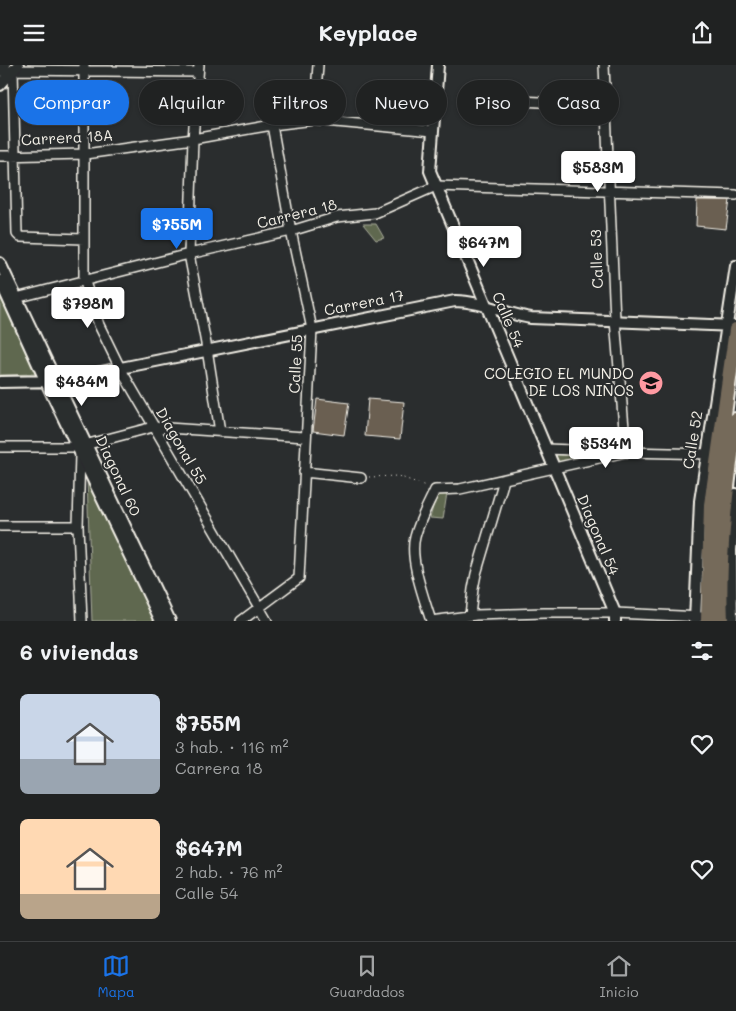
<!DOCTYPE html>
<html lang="es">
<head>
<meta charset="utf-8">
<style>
	:root { --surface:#202222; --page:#2d2f2f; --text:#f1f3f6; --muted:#a2a4a5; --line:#3d3f40; --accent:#1a73e8 }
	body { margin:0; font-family:Mali,sans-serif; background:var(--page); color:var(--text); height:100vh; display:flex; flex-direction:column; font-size:19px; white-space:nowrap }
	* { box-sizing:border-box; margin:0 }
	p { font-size:16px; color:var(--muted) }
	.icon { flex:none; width:28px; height:28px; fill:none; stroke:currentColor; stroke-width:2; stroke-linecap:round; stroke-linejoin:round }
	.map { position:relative; height:556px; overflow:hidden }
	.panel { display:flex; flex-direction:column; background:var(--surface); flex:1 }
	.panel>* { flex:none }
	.top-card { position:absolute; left:15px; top:15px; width:706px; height:45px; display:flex; gap:10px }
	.price { position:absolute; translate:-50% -42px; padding:0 11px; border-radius:5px; background:#fff; color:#222; font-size:16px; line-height:32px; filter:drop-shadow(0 1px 2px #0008) }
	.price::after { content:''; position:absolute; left:50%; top:30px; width:15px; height:11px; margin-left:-8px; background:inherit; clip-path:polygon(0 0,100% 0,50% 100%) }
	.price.selected { background:var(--accent); color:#fff }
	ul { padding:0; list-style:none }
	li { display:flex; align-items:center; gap:15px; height:125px; padding:0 20px }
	li span { display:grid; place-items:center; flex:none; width:140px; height:100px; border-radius:8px; color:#555 }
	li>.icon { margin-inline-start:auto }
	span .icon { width:60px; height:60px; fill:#fffc; stroke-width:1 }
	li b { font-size:21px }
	h2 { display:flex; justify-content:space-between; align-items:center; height:60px; padding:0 20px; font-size:21px }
	.chip { padding:0 18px; border-radius:22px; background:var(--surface); box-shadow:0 1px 4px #0004,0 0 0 1px var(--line); font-size:18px; line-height:45px }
	.chip.selected { background:var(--accent); color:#fff }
	header { display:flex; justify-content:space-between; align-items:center; height:65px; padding:0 20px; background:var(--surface); font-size:22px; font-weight:700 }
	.tabs { display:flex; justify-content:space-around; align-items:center; height:70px; border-top:1px solid var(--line); background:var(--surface); font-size:14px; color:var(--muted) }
	.tabs a { display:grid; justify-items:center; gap:2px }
	.tabs .selected { color:var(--accent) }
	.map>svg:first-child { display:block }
</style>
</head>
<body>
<header><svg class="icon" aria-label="menu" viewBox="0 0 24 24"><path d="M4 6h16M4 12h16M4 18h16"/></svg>Keyplace<svg class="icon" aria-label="share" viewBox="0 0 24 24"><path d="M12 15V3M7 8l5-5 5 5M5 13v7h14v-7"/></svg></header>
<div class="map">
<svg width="736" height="556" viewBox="0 0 736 556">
	<rect width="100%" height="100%" fill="#2a2d2e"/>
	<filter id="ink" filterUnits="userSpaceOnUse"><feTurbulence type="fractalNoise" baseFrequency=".02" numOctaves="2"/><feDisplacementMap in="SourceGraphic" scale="10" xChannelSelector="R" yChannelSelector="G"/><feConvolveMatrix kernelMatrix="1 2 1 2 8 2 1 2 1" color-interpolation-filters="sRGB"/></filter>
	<g filter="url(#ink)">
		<!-- green -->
		<path fill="#5f684f" stroke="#aaac9c" d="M 363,159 L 376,159 L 384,173 L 376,175 Z
			M 0,231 L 38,309 L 0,310 Z
			M 554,387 L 601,389 L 558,398 Z
			M 87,413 L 156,556 L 92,556 Z
			M 437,427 L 447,428 L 443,454 L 430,453 Z"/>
		<!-- building -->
		<path fill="#6a5e51" stroke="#f4f1e8" d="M 697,135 L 730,135 L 726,164 L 696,161 Z
			M 317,334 L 349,338 L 344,370 L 313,366 Z
			M 368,334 L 404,337 L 400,374 L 365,371 Z"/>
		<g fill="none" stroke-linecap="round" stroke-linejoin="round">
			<defs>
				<path id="minor" d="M 84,0 L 84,214 L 99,260 L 120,303 L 267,556
					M 199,0 L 193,74 L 189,189 L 207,284 L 220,367
					M 499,35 L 606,40
					M 314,55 L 318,0
					M 0,91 L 85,89 L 193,74 L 272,60 L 314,55 L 433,66
					M 84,174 L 20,172 L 17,169 L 13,5 L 198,7
					M 16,233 L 189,189 L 291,166 L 337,152 L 375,148 L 436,121 L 736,130
					M 0,382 L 77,382 L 153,362 L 305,372
					M 546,384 L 626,387 L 615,255 L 604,0
					M 80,389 L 78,461 L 82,556
					M 304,407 L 361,413
					M 0,461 L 78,461
					M 470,550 L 473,524 L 476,509 L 504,415
					M 241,556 L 299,513 L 312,264 L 291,166 L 272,60
					M 431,556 C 424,533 409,494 415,472 C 419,456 428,440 435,425 L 460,424 L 626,387 L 713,389
					M 431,556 L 476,550 L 544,548 L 615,548 L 702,552"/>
				<path id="tertiary" d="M 438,0 L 430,106 L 615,548 L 615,556
					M 0,6 L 5,0
					M 0,20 L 18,0
					M 0,198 L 170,556
					M 0,216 L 46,317 L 161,556
					M 0,317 L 56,316 L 455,236 C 481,236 505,249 531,253 L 736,261
					M 695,556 L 700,436 L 736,201
					M 732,556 L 731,485 L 736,429"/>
				<path id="primary" d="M 708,556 L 711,440 L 736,265
					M 721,556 C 718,489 726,422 736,355"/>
			</defs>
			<!-- minor casing -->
			<use href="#minor" stroke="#f4f1e8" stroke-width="12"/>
			<!-- tertiary casing -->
			<use href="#tertiary" stroke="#f4f1e8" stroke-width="14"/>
			<!-- primary casing -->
			<use href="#primary" stroke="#f4f1e8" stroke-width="18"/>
			<!-- path -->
			<path stroke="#f4f1e8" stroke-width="1" stroke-dasharray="1 4" stroke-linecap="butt" d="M 369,412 L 398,411 L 426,421"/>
			<!-- minor -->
			<use href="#minor" stroke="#2a2d2e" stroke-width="9"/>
			<!-- tertiary -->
			<use href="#tertiary" stroke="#2a2d2e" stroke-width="10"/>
			<!-- primary -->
			<use href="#primary" stroke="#746a5a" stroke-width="14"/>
		</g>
	</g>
	<!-- icons -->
	<defs>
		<symbol id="school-disc" viewBox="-11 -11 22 22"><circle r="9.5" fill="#ff9aa2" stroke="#2a2d2e"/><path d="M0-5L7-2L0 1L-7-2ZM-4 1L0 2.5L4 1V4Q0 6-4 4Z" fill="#111"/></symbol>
	</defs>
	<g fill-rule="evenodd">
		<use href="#school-disc" x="637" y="304" width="28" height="28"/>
	</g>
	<g text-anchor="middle" stroke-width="4" stroke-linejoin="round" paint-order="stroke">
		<!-- street labels -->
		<g font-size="15" fill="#f4f1e8" stroke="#2a2d2e">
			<text transform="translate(67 73) rotate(-3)" y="5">Carrera 18A</text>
			<text transform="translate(297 149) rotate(-14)" y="5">Carrera 18</text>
			<text transform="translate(597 194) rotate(-92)" y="5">Calle 53</text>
			<text transform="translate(364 238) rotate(-11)" y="5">Carrera 17</text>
			<text transform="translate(508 255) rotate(67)" y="5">Calle 54</text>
			<text transform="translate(296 299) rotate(-87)" y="5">Calle 55</text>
			<text transform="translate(693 375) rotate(-81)" y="5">Calle 52</text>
			<text transform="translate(181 381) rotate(60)" y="5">Diagonal 55</text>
			<text transform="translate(118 411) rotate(65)" y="5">Diagonal 60</text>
			<text transform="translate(598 470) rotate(67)" y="5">Diagonal 54</text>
		</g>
		<!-- poi labels -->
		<g font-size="15" fill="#f4f1e8" stroke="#2a2d2e" text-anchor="end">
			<text x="634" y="314">COLEGIO EL MUNDO<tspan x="634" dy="17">DE LOS NIÑOS</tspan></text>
		</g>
	</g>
</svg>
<b class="price" style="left:598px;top:128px">$583M</b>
<b class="price selected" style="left:177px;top:185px">$755M</b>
<b class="price" style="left:484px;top:203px">$647M</b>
<b class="price" style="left:88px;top:264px">$798M</b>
<b class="price" style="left:82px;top:342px">$484M</b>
<b class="price" style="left:606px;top:404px">$534M</b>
<div class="top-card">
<a class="chip selected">Comprar</a>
<a class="chip">Alquilar</a>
<a class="chip">Filtros</a>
<a class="chip">Nuevo</a>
<a class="chip">Piso</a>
<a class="chip">Casa</a>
</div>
</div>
<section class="panel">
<h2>6 viviendas<svg class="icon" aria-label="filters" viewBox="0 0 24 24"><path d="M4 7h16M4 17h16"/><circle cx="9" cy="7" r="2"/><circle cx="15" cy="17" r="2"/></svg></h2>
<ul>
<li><span style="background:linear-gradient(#c9d6e8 65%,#9aa5b1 0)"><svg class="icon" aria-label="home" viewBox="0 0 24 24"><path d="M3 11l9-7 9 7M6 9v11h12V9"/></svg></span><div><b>$755M</b><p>3 hab. · 116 m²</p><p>Carrera 18</p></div><svg class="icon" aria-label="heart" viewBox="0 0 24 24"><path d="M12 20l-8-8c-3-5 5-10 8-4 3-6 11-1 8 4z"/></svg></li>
<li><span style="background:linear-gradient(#ffd9b3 75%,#b9a48a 0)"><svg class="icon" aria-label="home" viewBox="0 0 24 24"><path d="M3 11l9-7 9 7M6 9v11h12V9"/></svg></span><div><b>$647M</b><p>2 hab. · 76 m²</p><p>Calle 54</p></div><svg class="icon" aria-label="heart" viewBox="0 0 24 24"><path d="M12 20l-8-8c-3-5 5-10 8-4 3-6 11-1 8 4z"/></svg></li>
</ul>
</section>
<nav class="tabs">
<a class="selected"><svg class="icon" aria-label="map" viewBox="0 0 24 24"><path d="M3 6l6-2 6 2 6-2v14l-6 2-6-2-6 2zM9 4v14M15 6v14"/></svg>Mapa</a>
<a><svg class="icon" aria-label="saved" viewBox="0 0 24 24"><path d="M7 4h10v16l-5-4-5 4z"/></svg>Guardados</a>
<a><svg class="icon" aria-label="home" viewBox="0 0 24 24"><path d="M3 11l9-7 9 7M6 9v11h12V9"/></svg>Inicio</a>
</nav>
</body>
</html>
